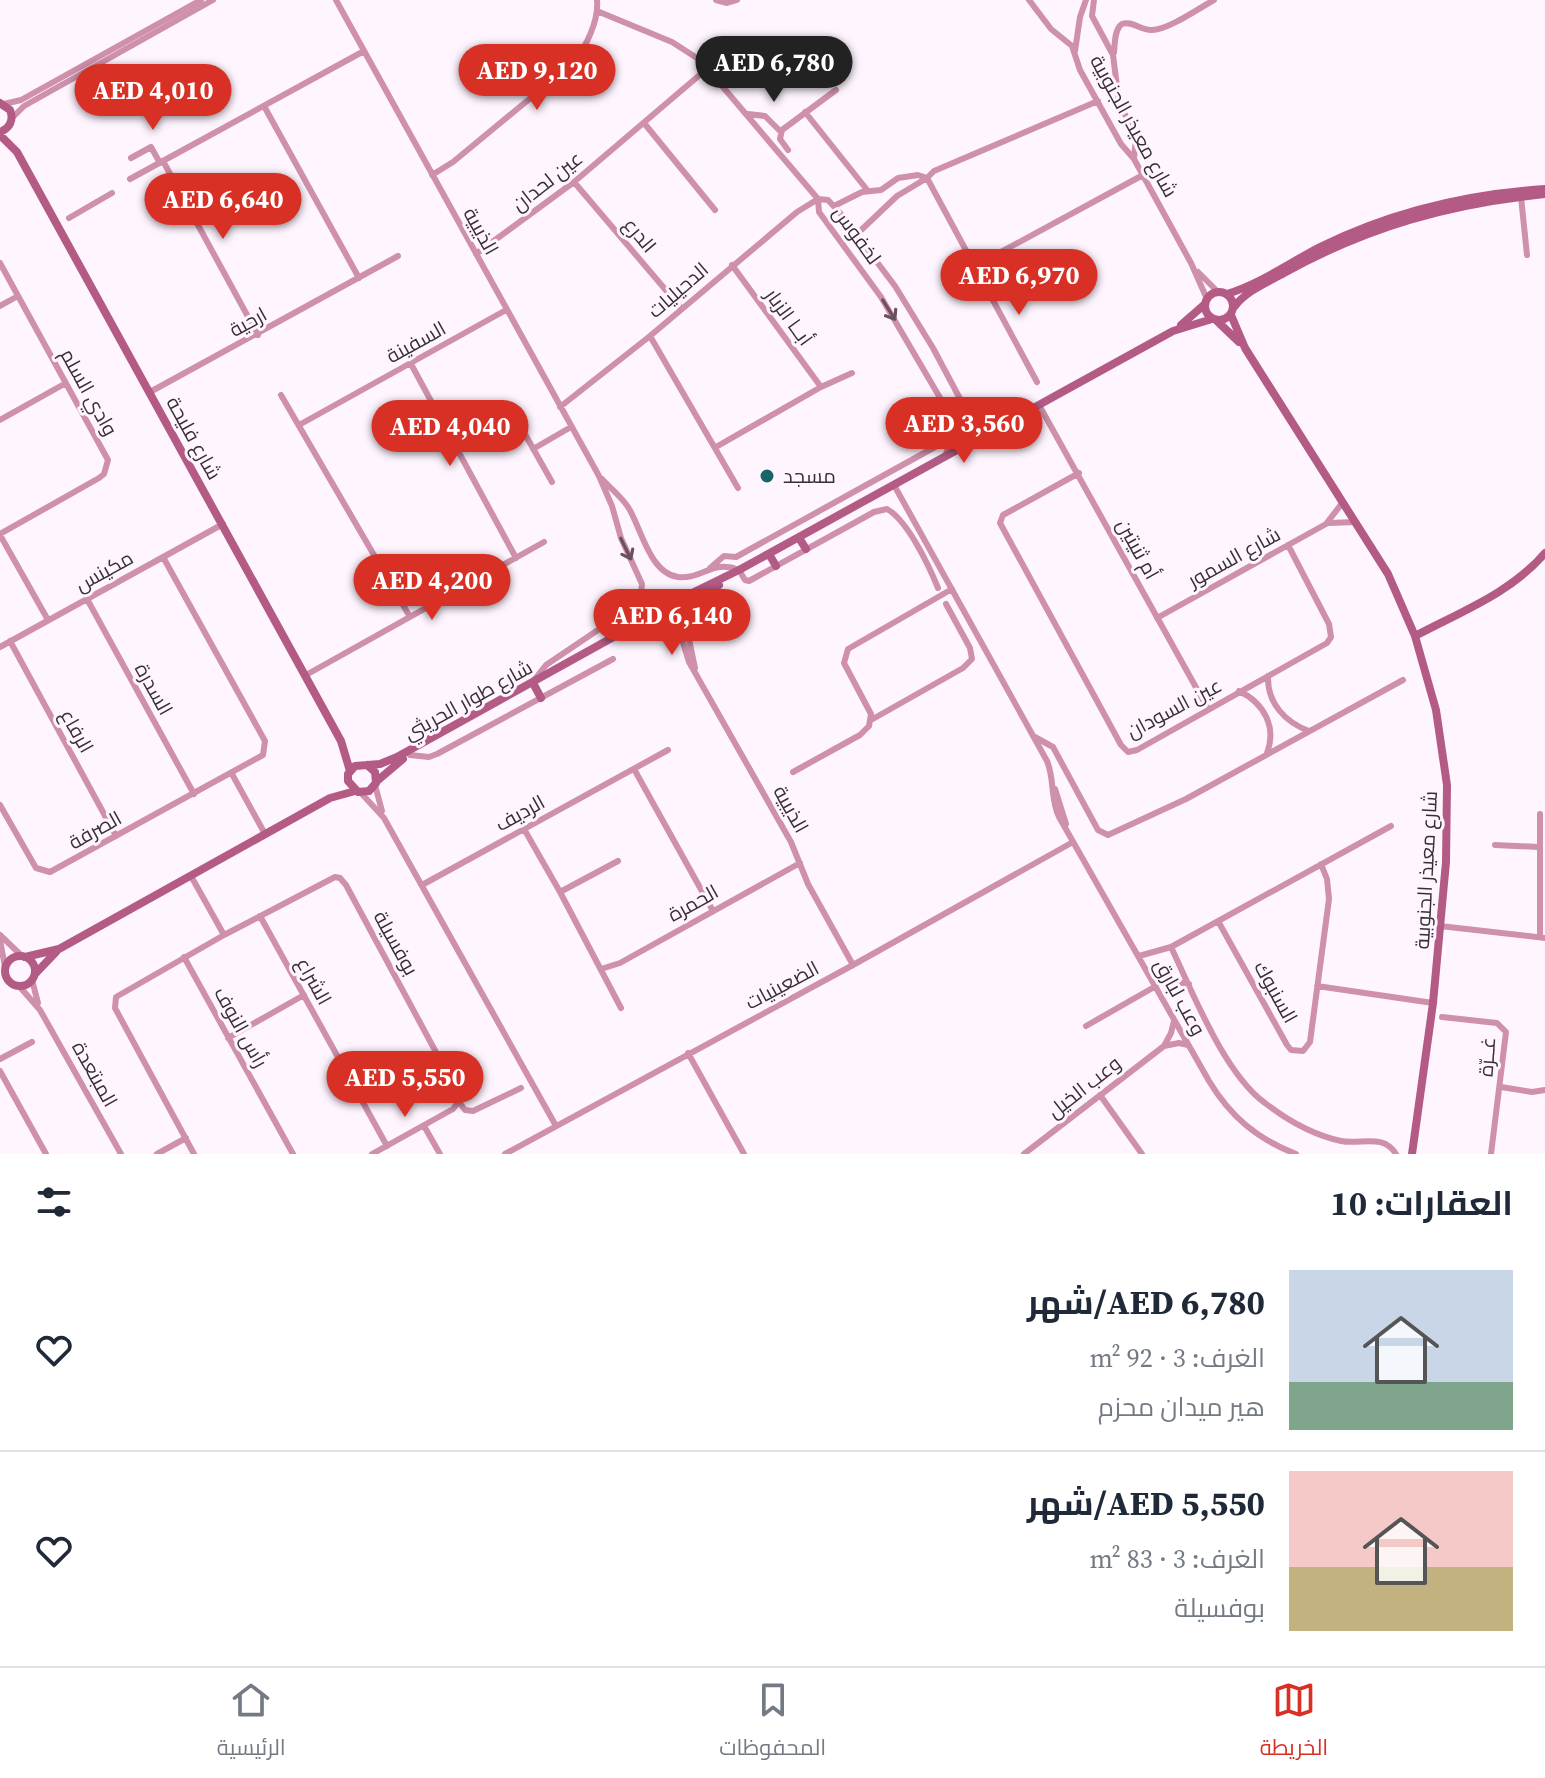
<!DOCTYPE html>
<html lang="ar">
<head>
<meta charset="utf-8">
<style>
	:root { --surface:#fff; --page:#f2f2f3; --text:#1f2937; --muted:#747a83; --line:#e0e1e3; --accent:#d93025 }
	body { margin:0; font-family:"Source Serif 4",Cairo,serif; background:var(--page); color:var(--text); direction:rtl; height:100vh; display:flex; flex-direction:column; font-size:30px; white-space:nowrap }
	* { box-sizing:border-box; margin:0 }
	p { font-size:26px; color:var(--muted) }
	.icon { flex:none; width:44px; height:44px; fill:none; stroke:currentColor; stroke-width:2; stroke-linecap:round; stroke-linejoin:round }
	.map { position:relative; height:1154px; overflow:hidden; direction:ltr }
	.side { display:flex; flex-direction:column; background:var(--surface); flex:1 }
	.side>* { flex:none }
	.price { position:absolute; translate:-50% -68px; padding:0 18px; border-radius:28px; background:var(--accent); color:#fff; font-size:26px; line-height:52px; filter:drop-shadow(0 2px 4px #0008) }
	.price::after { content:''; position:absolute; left:50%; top:48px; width:24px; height:18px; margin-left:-12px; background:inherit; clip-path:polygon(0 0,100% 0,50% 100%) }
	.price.on { background:#222; color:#fff }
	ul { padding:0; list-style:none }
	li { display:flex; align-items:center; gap:24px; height:200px; padding:0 32px }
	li+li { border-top:2px solid var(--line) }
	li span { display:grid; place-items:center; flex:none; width:224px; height:160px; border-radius:0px; color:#555 }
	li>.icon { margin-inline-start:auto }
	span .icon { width:96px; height:96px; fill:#fffc; stroke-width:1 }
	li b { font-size:34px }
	h2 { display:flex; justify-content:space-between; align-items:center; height:96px; padding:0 32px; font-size:34px }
	.tab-bar { display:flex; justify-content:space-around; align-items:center; height:112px; border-top:2px solid var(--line); background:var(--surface); font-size:22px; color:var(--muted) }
	.tab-bar a { display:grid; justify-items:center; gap:4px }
	.tab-bar .on { color:var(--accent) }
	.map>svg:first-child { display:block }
</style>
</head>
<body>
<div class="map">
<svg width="1545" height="1154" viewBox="0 0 1545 1154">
	<rect width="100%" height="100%" fill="#fff5ff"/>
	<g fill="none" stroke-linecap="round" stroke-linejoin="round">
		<!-- street -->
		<path stroke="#ce90aa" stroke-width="6" d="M 336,0 L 599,476 L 612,506 L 621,538 L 642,584 L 641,594 L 632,607 L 546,665 L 534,680
			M 716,0 L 727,3 L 737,0
			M 1029,0 L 1051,29 L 1072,46 L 1080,70 L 1121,144 L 1134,159 L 1191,263 L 1207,299
			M 1094,0 L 1092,16 L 1113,55 L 1119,102 L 1136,137 L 1134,159
			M 597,11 L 672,42 L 700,60 L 818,199 L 819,212 L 881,297 L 953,420 L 954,433 L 945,456
			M 1075,51 L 1080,17 L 1086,0
			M 1114,53 C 1115,45 1114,29 1122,24 C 1131,20 1142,31 1152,30 C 1168,30 1199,8 1214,0
			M 4,104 L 21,100 L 201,0
			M 264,106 L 359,278
			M 805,112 L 868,191
			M 748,114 L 765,116 L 781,132
			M 12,118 L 24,106 L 213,0
			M 644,123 L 715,210
			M 788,150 L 780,139 L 782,130 L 836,90
			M 131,158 L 151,147 L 160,163
			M 163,161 L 258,335
			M 432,175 L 453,162 L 573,63 C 586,47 599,21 597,0
			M 130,179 L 364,51
			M 574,182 L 681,308
			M 1521,197 L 1527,255
			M 818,199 L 828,200 L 840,213 L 895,286 L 933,348 L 966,410 L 998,428
			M 834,206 L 862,192 L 881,190 L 898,178 L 918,175 L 927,178
			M 69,218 L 112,193
			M 857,234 L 897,196 L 927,178
			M 476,254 L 574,182 L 709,67
			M 0,263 L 108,460 L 104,474 L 99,478 L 0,534
			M 732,265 L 821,387
			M 975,266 L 1143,175
			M 1198,272 L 1218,292
			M 0,306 L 18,296
			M 650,336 L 738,488
			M 411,364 L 516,558
			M 1037,382 L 927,178 L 934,171 L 1098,101
			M 150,392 L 398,256
			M 281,395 L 410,617
			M 1039,405 L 1208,709
			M 560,407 L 650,336 L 797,212 L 818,199
			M 0,420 L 66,383
			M 517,420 L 552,482
			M 299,425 L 506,310
			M 716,447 L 821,387 L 852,373
			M 533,449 L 571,427
			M 1079,473 L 1003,515 L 1000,523 L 1121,745 L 1128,752 L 1137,750 L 1327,643 L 1331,637 L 1329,624 L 1288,545
			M 602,479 C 610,488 621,496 628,507 C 641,527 649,573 678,577 C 701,580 713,559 739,570 L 745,580 L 749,581 L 874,512 L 887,509 C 908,521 929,566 938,588
			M 894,485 L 1047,761 C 1055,780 1050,799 1059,817 L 1209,1081 C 1230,1116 1257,1139 1296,1154
			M 1329,523 L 1356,522
			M 0,535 L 48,620
			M 710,568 L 724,556 L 736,557 L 935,447
			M 87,599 L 194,794
			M 684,615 L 695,668
			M 1157,618 L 1326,524 L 1343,502
			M 668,623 L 681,636 L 689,662 L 791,842 L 808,884 L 853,965
			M 10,641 L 116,836
			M 0,647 L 223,524
			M 306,675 L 544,542
			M 1268,676 C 1267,703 1285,722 1309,731
			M 1239,691 C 1264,703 1277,727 1267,753
			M 871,720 L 963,668 L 972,659 L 970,648 L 946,604
			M 1033,736 L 1053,747 L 1098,830 L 1108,835 L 1186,799 L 1403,680
			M 410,755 L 429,757 L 437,754 L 613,659
			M 634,769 L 713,911
			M 793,772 L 860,735 L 869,726 L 871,714 L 844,663 L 848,649 L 952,589
			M 232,774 L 265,834
			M 375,785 L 382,811
			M 1055,789 L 1066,824
			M 361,793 L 384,818 L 556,1126
			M 0,805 L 36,868 L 50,872 L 263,755 L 265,741 L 163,557
			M 524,829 L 560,892 L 621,1008
			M 1495,845 L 1539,847
			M 191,876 L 224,935
			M 422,885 L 668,750
			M 560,892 L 618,861
			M 260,916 L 387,1146
			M 1218,921 L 1287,1045 L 1291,1050 L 1303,1051 L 1310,1042 L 1329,899 L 1327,879 L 1321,864
			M 1440,926 L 1545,938
			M 0,935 L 22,956
			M 1540,937 L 1540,814
			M 0,940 L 5,967
			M 1171,947 C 1193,993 1224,1073 1265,1103 C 1287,1120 1313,1135 1341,1141 C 1361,1145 1383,1133 1396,1154
			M 1139,956 L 1171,947 L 1391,826
			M 184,957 L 293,1154
			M 601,969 L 620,963 L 800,863
			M 1151,978 L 1189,984
			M 32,980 L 38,1003
			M 19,986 L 40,1010 L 121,1154
			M 1317,986 L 1433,1003
			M 1442,1017 L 1497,1023 L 1506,1032 L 1491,1154
			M 1086,1026 L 1156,986
			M 228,1038 L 304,995
			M 1164,1046 L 1179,1043 L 1188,1045
			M 688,1053 L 744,1154
			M 0,1059 L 32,1042
			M 0,1071 L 46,1154
			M 1501,1087 L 1532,1092 L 1545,1090
			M 1100,1095 L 1142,1154
			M 459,1102 L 465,1110 L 473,1111 L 521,1088
			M 424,1126 L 440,1154
			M 157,1154 L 186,1138
			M 194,1154 L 115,1008 L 116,997 L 224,935 L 335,877 L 340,878 L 346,885 L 459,1095 L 460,1100 L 453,1109 L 372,1154
			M 505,1154 L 853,965 L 1073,842
			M 1024,1154 L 1164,1046 L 1171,1033 L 1174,1021"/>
		<!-- secondary -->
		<path stroke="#b45b85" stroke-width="8" d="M 0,103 L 10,110 C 14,120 10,128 0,132
			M 0,135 L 17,152 L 341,741 L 350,771
			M1205 306a14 14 0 1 1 28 0a14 14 0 1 1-28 0Z
			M 1227,294 C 1260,284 1289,263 1320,247 C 1391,212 1467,194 1545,189
			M 1234,307 C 1246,291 1266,283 1284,273 C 1369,226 1449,204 1545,194
			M 1231,315 L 1245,348 L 1388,574 L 1415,636 L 1436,710 L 1447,785 L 1446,862 L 1433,1003 L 1412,1154
			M 1217,321 L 1239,342
			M 1181,325 L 1205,304
			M 799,538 L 806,549
			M 769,554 L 776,566
			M656 608a15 15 0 1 1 30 0a15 15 0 1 1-30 0Z
			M 676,595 L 692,593 L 739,570 L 1173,331 L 1212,319
			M 686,611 L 696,599 L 719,585
			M 632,633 L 646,626 L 667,622
			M 1415,636 C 1460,612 1511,593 1545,553
			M 533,683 L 541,698
			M 367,765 L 375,772 L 376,783 L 369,791 L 358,792 L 348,781 L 348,774 L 355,766 L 380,764 L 397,757 L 637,624 L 658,602
			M 377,781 L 403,759
			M5 971a15 15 0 1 1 30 0a15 15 0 1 1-30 0Z
			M 25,957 L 59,949 L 330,798 L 355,791
			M 35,974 L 56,952"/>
	</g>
	<!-- one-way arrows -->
	<defs><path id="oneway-shaft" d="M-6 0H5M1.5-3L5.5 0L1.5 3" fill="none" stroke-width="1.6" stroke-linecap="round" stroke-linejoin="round" transform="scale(2)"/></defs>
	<g stroke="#6b515e">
		<use href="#oneway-shaft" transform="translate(889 310) rotate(58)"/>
		<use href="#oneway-shaft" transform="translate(626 549) rotate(64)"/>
	</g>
	<!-- markers -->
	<circle fill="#176569" stroke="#fff5ff" stroke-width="3" cx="767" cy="476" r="8"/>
	<g text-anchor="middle" stroke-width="6" stroke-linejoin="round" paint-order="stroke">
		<!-- street labels -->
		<g font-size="20" fill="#362f35" stroke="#fff5ff">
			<text transform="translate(1134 126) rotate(61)" y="7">شارع معيذر الجنوبية</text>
			<text transform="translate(547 181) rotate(-38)" y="7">عين لحدان</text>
			<text transform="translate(481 231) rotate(61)" y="7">الذيبية</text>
			<text transform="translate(640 235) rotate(50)" y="7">الدرع</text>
			<text transform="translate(857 235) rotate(54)" y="7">لخفوس</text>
			<text transform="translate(678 290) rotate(-41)" y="7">الدحيليات</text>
			<text transform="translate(789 317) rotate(54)" y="7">أبــا الزبار</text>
			<text transform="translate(248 322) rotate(-29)" y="7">ارحية</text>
			<text transform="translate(416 342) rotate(-29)" y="7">السفينة</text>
			<text transform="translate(89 392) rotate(61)" y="7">وادي السلم</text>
			<text transform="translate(194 438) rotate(61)" y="7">شارع فليحة</text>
			<text transform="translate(1138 549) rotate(61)" y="7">أم ثنيتين</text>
			<text transform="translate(1234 557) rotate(-29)" y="7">شارع السمور</text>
			<text transform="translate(104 571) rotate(-29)" y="7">مكينس</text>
			<text transform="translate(154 689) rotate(61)" y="7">السدرة</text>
			<text transform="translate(468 700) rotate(-29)" y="7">شارع طوار الحريثي</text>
			<text transform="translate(1174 708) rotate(-28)" y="7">عين السودان</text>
			<text transform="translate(77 731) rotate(61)" y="7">الرفاع</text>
			<text transform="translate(791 809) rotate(61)" y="7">الذيبية</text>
			<text transform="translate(520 813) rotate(-29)" y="7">الرديف</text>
			<text transform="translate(95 830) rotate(-29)" y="7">الصرفة</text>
			<text transform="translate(1426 870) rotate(-87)" y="7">شارع معيذر الجنوبية</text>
			<text transform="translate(693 903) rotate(-29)" y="7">الحمرة</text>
			<text transform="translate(396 943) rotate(61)" y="7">بوفسيلة</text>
			<text transform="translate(314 981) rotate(61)" y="7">الشراع</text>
			<text transform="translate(782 985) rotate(-28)" y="7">الضعينيات</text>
			<text transform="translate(1276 992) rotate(61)" y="7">السنبوك</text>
			<text transform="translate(1180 997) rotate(61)" y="7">وعب لبارق</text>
			<text transform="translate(241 1027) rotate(61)" y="7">رأس النوف</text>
			<text transform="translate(1487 1057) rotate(-86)" y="7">غــرّة</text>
			<text transform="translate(95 1074) rotate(61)" y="7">المبتعدة</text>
			<text transform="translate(1084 1087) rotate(-38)" y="7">وعب الخيل</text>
		</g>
		<!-- poi labels -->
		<g font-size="20" fill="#362f35" stroke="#fff5ff" text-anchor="start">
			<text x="783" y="483">مسجد</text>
		</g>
	</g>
</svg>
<b class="price on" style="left:774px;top:104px">AED 6,780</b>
<b class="price" style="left:537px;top:112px">AED 9,120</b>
<b class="price" style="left:153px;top:132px">AED 4,010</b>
<b class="price" style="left:223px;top:241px">AED 6,640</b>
<b class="price" style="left:1019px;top:317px">AED 6,970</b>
<b class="price" style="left:964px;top:465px">AED 3,560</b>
<b class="price" style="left:450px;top:468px">AED 4,040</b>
<b class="price" style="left:432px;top:622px">AED 4,200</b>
<b class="price" style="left:672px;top:657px">AED 6,140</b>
<b class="price" style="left:405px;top:1119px">AED 5,550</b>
</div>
<section class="side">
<h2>العقارات: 10<svg class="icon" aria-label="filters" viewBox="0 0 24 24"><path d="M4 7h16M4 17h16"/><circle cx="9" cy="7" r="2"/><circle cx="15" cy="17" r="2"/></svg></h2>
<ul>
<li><span style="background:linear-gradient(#c9d6e8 70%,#7fa58c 0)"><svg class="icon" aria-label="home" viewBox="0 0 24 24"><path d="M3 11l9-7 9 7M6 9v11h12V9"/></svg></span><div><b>AED 6,780/شهر</b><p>الغرف: 3 · 92 m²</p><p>هير ميدان محزم</p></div><svg class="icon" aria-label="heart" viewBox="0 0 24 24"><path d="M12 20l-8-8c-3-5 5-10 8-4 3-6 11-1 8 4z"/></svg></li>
<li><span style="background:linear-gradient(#f6c9c9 60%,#c2b280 0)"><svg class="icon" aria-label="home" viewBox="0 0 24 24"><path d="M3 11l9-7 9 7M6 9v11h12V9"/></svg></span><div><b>AED 5,550/شهر</b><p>الغرف: 3 · 83 m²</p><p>بوفسيلة</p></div><svg class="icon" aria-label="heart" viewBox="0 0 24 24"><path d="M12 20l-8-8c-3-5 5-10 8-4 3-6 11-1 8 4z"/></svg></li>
</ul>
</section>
<nav class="tab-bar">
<a class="on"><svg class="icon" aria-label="map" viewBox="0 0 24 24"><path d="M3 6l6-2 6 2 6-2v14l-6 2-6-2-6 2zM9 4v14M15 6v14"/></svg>الخريطة</a>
<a><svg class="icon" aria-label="saved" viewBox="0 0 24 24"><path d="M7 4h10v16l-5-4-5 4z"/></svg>المحفوظات</a>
<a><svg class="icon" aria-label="home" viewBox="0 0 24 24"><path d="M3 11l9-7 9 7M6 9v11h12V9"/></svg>الرئيسية</a>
</nav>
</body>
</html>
